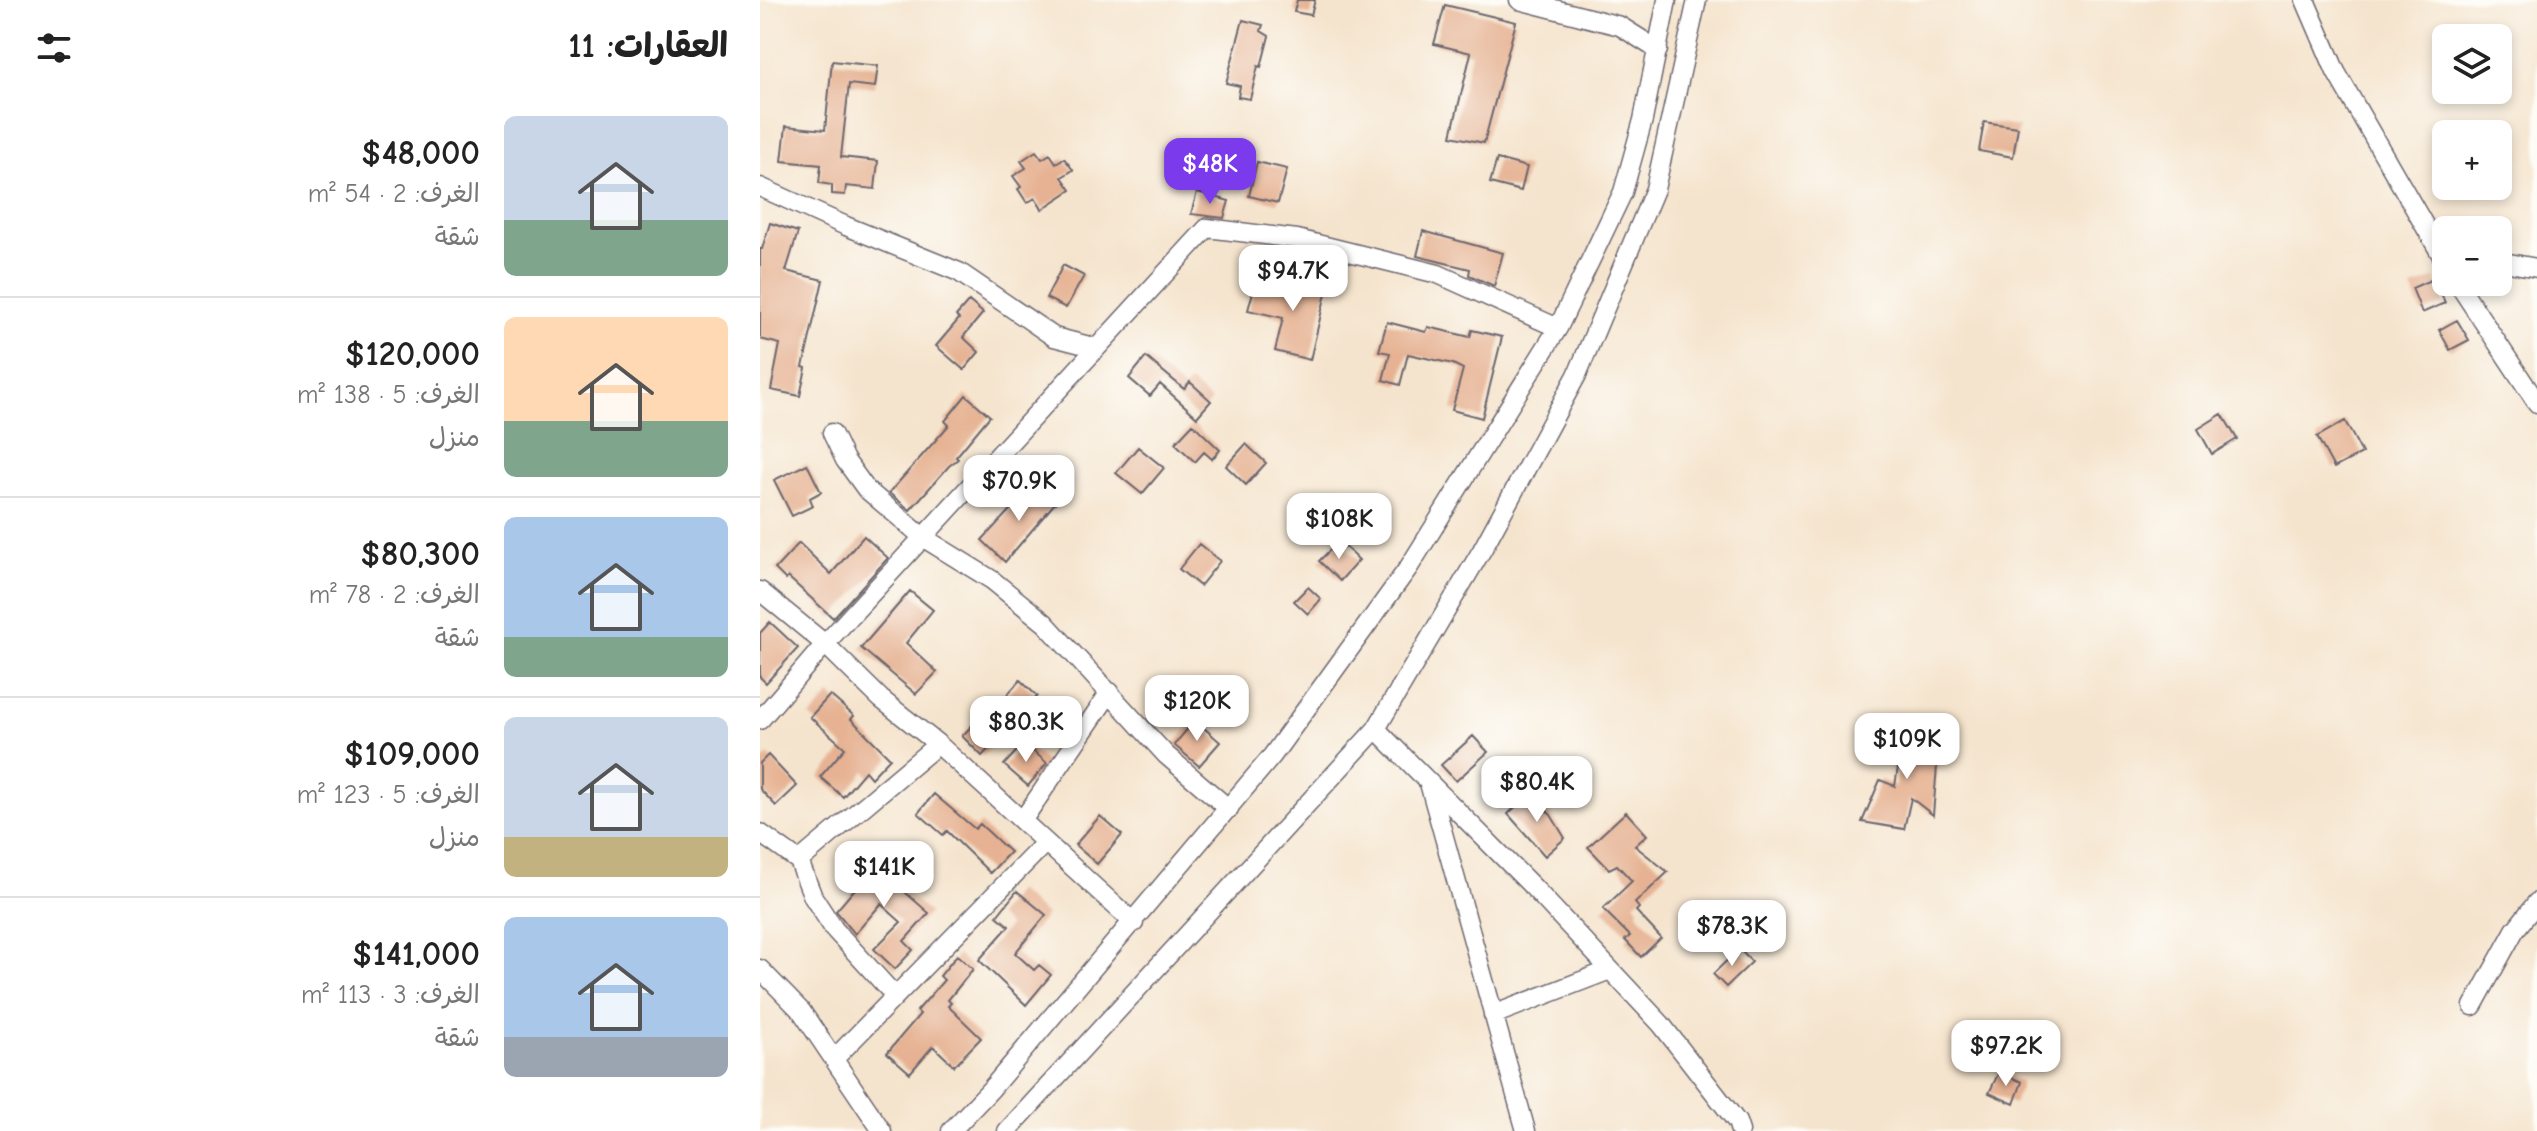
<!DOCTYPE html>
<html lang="ar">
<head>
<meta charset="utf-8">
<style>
	:root { --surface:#fff; --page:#f2f2f2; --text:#222; --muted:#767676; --line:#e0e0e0; --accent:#7c3aed }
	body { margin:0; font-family:"Comic Neue","Playpen Sans Arabic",sans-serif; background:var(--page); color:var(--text); direction:rtl; height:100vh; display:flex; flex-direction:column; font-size:30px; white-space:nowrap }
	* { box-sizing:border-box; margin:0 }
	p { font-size:26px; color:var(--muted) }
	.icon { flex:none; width:44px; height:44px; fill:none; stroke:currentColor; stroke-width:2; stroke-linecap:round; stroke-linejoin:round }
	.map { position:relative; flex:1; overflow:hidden; direction:ltr }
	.sheet { display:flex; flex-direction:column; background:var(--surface); width:760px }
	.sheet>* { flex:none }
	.controls { position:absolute; left:1672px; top:24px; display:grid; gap:16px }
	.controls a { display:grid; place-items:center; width:80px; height:80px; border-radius:12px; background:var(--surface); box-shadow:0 4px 12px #0003; font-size:40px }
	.price { position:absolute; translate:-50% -68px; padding:0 18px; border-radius:16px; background:#fff; color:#222; font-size:26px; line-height:52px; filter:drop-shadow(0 2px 4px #0008) }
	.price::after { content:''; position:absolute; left:50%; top:48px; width:24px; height:18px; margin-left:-12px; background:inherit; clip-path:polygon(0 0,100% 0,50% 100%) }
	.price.active { background:var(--accent); color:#fff }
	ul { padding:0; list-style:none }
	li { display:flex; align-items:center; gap:24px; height:200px; padding:0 32px }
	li+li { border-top:2px solid var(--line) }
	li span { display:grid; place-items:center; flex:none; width:224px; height:160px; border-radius:12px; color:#555 }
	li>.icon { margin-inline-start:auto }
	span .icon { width:96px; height:96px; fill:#fffc; stroke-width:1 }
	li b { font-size:34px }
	h2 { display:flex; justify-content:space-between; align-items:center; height:96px; padding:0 32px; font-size:34px }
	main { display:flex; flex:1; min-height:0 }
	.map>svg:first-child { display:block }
</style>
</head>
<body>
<main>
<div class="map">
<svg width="1777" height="1131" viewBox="0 0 1777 1131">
	<rect width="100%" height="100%" fill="#fdfcf7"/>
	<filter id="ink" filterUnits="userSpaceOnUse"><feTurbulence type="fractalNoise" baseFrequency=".0125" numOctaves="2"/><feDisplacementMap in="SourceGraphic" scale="16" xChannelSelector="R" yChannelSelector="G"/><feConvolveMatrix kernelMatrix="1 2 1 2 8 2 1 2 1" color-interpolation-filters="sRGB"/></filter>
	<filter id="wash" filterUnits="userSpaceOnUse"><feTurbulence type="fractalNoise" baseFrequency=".006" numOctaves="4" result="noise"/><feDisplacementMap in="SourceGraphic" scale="32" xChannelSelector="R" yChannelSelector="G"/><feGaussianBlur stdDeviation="1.8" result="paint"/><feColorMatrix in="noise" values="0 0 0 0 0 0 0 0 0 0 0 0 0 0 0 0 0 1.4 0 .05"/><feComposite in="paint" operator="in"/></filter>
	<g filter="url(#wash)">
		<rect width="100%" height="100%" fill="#f5e4cd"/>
		<g id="blocks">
			<!-- building -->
			<path fill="#e6b293" d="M 537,0 L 555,0 L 551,15 L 534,12 Z
				M 685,5 L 756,22 L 724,143 L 691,136 L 711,53 L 674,44 Z
				M 483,20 L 503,25 L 501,31 L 509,36 L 501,67 L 498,66 L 490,99 L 478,97 L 480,86 L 466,83 Z
				M 72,61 L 118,66 L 115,87 L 89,84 L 81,157 L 118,161 L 115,189 L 86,186 L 85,195 L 72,194 L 72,185 L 59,183 L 61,165 L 22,161 L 26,126 L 65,130 Z
				M 1224,122 L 1258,127 L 1253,157 L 1219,151 Z
				M 276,151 L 282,159 L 290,154 L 296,163 L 304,158 L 313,170 L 302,177 L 311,190 L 282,209 L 275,198 L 267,203 L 258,189 L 261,187 L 253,176 L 266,168 L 261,161 Z
				M 737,159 L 767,167 L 761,191 L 730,183 Z
				M 497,162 L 527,169 L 518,203 L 489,196 Z
				M 437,192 L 469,201 L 464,218 L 431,214 Z
				M 10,223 L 38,232 L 26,271 L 63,280 L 43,367 L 46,368 L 40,396 L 11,390 L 20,344 L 0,339 L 0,249 L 2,249 Z
				M 663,231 L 743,253 L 734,286 L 709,275 L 710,269 L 657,256 Z
				M 303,265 L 324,276 L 306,308 L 286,298 Z
				M 533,276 L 568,285 L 550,360 L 515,351 L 523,318 L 488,310 L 496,281 L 530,290 Z
				M 1675,278 L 1685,303 L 1662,313 L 1652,288 Z
				M 209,301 L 223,313 L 203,337 L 219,352 L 204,370 L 176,346 L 199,319 L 196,316 Z
				M 1697,320 L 1709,340 L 1690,350 L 1679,330 Z
				M 627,322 L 666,332 L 668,327 L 710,337 L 712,330 L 742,337 L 722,418 L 692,410 L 703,369 L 693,364 L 648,354 L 640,385 L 623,380 L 630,353 L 619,351 Z
				M 386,357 L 424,389 L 430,382 L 451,401 L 437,417 L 400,384 L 390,396 L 369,378 Z
				M 206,395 L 230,416 L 196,457 L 198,459 L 189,466 L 150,510 L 129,493 L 189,425 L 185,421 Z
				M 1462,414 L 1477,439 L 1452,454 L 1438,429 Z
				M 1585,421 L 1602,453 L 1574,468 L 1557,437 Z
				M 433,424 L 460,450 L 452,459 L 444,452 L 435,462 L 415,443 Z
				M 486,444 L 506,463 L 486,485 L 466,466 Z
				M 378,447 L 404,468 L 382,494 L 356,473 Z
				M 47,464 L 61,492 L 50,498 L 53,506 L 32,516 L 14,480 Z
				M 274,484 L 295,503 L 245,562 L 222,540 Z
				M 104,536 L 128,558 L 73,618 L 28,577 L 26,580 L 15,569 L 39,543 L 71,574 Z
				M 579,541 L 599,560 L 580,581 L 559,561 Z
				M 439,544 L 460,561 L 440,586 L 419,569 Z
				M 548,587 L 561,599 L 548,614 L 534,601 Z
				M 150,591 L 173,610 L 146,643 L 177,672 L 156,694 L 101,648 Z
				M 10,622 L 38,648 L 6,683 L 0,677 L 0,633 Z
				M 260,680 L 277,696 L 222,756 L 202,736 L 223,714 L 227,718 Z
				M 70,695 L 94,716 L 91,719 L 130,758 L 111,778 L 105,771 L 83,797 L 60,777 L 85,748 L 50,717 Z
				M 1146,718 L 1179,741 L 1173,815 L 1151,798 L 1144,829 L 1102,822 L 1120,780 L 1135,786 Z
				M 435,720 L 460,742 L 439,766 L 414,745 Z
				M 713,736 L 728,752 L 696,781 L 681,765 Z
				M 264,743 L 287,763 L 268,786 L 244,765 Z
				M 8,755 L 37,786 L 16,806 L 0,789 L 0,763 Z
				M 770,793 L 791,815 L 805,838 L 785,856 L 748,814 Z
				M 174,794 L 215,829 L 220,824 L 250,852 L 230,873 L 187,831 L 183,835 L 158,813 Z
				M 866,812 L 887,835 L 875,846 L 908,872 L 875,903 L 879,908 L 876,911 L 901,938 L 881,957 L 865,940 L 870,936 L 843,909 L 872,881 L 857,865 L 849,869 L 828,847 Z
				M 340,816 L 362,835 L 337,864 L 315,845 Z
				M 123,856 L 146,877 L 138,886 L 169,913 L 144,941 L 153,950 L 135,969 L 114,949 L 141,922 L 121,904 L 95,934 L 76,911 Z
				M 257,891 L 286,915 L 255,953 L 274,970 L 279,965 L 291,975 L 266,1005 L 219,960 L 249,926 L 237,916 Z
				M 979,949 L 992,962 L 966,987 L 953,974 Z
				M 197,955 L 213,969 L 188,1000 L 191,1003 L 188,1006 L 221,1038 L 194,1066 L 173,1046 L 150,1073 L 127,1053 L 160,1014 L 157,1011 L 184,980 L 180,976 Z
				M 1239,1072 L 1262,1082 L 1254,1104 L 1229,1093 Z"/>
		</g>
	</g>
	<g filter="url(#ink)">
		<use href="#blocks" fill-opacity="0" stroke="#6c666e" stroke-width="2"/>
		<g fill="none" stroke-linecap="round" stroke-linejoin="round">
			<defs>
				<path id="minor" d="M 759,0 L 860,26 L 898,50
					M 1545,0 L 1576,72 L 1686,263
					M 0,187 L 86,226 L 199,272 L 294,337 L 337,348
					M 1738,261 L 1777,268
					M 1697,282 L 1777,403
					M 72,433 L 85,460 L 106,489 L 164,538 L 232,580 L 285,623 L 406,755 L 469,809
					M 0,591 L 65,644 L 121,699 L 178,744 L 374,923
					M 0,720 L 65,644 L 447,228 L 537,239 L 678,274 L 798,328
					M 616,729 L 773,887 L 901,1024 L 977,1122 L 980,1131
					M 669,783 L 766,1131
					M 262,821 L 350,692
					M 0,833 L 39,861
					M 0,969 L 42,1012 L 122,1131
					M 135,996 L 74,929 L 53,897 L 39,861 L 178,744
					M 1713,1006 L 1755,930 L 1777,902
					M 733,1015 L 850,970
					M 75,1058 L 285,843
					M 191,1131 L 231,1089 L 512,756 L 649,567 L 798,328 L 863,192 L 883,120 L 907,0
					M 247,1131 L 616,729 L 722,550 L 817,375 L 895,189 L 937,0"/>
			</defs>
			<!-- minor casing -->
			<use href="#minor" stroke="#6c666e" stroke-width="21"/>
			<!-- minor -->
			<use href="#minor" stroke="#fff" stroke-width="18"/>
		</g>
	</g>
</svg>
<div class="controls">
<a><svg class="icon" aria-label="layers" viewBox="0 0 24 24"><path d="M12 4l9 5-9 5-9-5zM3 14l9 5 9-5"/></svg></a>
<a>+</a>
<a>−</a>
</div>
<b class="price active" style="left:450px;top:206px">$48K</b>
<b class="price" style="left:533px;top:313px">$94.7K</b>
<b class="price" style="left:259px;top:523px">$70.9K</b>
<b class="price" style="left:579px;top:561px">$108K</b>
<b class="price" style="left:437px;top:743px">$120K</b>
<b class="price" style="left:266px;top:764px">$80.3K</b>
<b class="price" style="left:1147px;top:781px">$109K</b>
<b class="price" style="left:777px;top:824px">$80.4K</b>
<b class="price" style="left:124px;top:909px">$141K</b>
<b class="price" style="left:972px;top:968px">$78.3K</b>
<b class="price" style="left:1246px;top:1088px">$97.2K</b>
</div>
<section class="sheet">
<h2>العقارات: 11<svg class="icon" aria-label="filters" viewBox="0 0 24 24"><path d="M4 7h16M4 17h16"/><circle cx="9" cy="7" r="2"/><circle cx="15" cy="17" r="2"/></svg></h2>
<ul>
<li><span style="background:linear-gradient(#c9d6e8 65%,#7fa58c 0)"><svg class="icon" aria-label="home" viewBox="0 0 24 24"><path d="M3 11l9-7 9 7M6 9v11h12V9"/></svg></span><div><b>$48,000</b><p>الغرف: 2 · 54 m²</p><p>شقة</p></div></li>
<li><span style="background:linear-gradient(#ffd9b3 65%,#7fa58c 0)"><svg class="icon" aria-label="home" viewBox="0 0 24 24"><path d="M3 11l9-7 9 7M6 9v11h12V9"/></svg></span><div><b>$120,000</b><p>الغرف: 5 · 138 m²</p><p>منزل</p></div></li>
<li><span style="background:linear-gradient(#a9c7e8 75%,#7fa58c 0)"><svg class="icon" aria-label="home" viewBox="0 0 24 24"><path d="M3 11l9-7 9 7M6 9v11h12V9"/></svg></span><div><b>$80,300</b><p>الغرف: 2 · 78 m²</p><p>شقة</p></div></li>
<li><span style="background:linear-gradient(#c9d6e8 75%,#c2b280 0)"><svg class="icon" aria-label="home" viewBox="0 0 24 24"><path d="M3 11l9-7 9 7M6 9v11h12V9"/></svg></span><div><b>$109,000</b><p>الغرف: 5 · 123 m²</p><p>منزل</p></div></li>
<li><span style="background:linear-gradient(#a9c7e8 75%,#9aa5b1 0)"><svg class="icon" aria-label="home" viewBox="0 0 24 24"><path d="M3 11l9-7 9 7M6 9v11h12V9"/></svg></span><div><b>$141,000</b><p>الغرف: 3 · 113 m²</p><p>شقة</p></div></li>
</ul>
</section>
</main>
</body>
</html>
